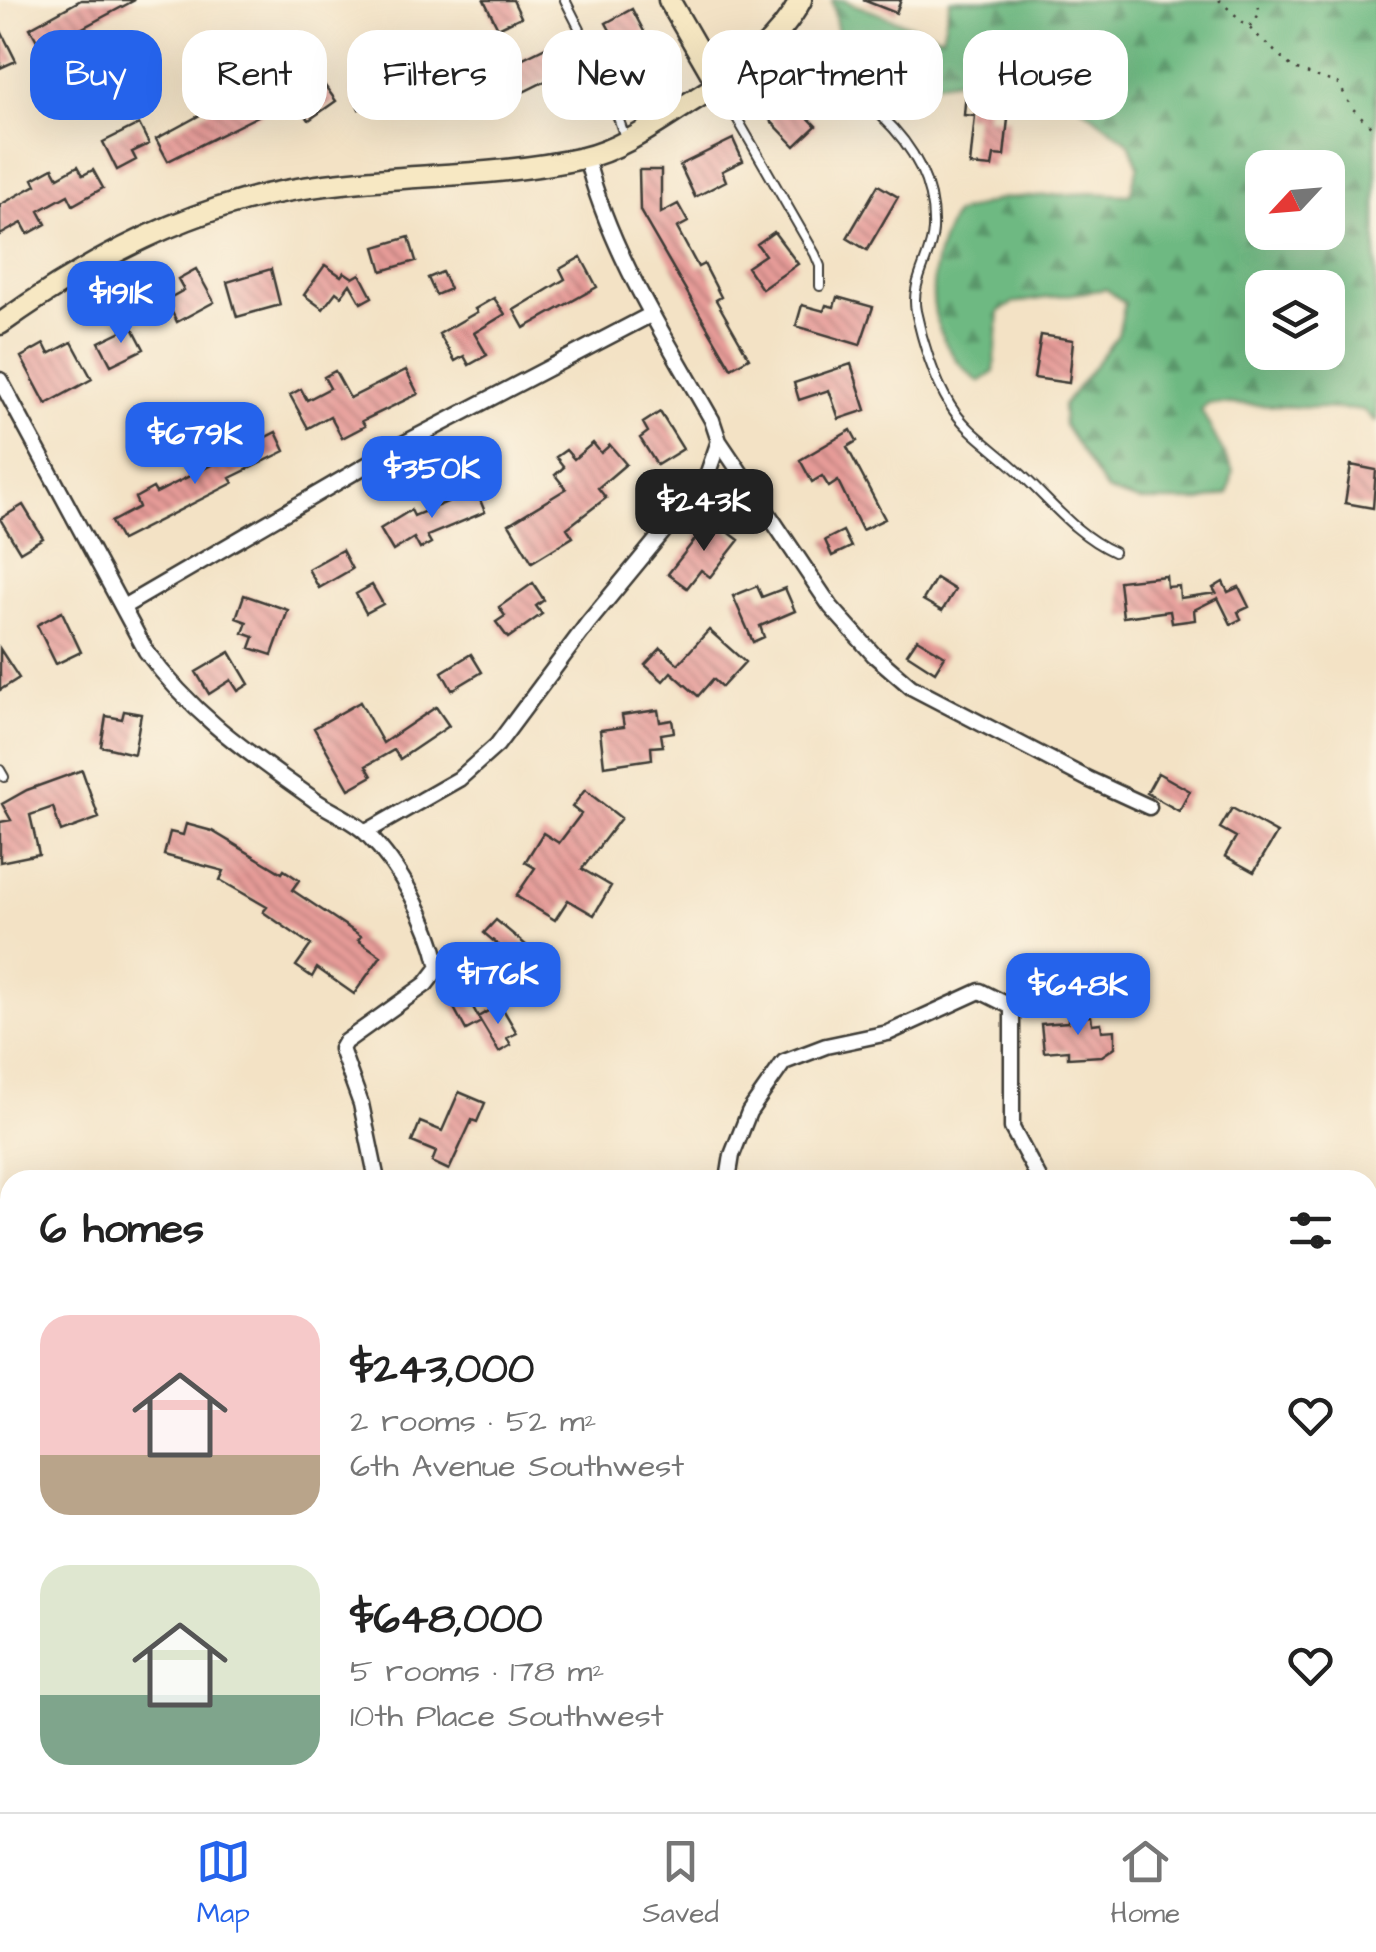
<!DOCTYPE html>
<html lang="en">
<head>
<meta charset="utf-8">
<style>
	:root { --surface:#fff; --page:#f6f6f6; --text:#222; --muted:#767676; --line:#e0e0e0; --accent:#2563eb }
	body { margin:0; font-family:"Architects Daughter",sans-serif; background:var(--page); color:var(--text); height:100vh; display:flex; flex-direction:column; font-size:38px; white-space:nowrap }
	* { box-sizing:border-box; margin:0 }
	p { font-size:32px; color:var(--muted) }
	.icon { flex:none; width:55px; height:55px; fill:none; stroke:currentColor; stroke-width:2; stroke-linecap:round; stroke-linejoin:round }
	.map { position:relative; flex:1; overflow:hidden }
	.panel { position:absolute; left:0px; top:1170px; width:1378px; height:642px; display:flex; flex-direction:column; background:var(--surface); border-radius:30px 30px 0 0; box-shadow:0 10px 40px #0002 }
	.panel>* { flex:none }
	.guide { position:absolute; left:30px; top:30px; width:1318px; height:90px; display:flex; gap:20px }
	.needle { width:65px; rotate:244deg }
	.controls { position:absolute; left:1245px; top:150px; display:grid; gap:20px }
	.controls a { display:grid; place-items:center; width:100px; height:100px; border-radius:20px; background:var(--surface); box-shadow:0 10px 40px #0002; font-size:50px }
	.price { position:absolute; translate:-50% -85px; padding:0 22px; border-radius:20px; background:var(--accent); color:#fff; font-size:32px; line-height:65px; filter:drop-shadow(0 2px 5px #0008) }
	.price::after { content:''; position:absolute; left:50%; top:60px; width:30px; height:22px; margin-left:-15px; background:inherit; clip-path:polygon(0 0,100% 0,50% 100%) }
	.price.current { background:#222; color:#fff }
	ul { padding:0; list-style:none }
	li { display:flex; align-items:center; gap:30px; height:250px; padding:0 40px }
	li span { display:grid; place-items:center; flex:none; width:280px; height:200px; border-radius:30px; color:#555 }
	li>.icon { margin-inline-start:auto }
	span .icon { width:120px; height:120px; fill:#fffc; stroke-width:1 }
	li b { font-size:42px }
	h2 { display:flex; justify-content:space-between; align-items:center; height:120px; padding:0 40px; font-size:42px }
	.tag { padding:0 35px; border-radius:30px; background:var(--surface); box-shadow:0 10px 40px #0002; font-size:35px; line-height:90px }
	.tag.current { background:var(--accent); color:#fff }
	.tabs { display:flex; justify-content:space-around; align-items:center; height:140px; border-top:2px solid var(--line); background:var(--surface); font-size:28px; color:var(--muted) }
	.tabs a { display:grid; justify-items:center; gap:5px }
	.tabs .current { color:var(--accent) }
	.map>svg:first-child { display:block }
</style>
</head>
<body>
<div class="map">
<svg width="1376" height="1812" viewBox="0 0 1376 1812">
	<defs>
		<pattern id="forest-firs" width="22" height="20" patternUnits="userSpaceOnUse" patternTransform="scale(2.5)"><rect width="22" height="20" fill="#6eb982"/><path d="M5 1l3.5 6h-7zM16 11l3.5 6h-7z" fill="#5a966a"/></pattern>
		<pattern id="building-back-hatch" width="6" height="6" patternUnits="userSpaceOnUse" patternTransform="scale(2.5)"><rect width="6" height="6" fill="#e69b98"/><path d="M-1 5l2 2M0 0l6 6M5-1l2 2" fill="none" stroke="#ba7e7b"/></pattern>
	</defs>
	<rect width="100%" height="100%" fill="#fcf5e5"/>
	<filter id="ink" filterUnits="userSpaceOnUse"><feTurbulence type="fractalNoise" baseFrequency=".01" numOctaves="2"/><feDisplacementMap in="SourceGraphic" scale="20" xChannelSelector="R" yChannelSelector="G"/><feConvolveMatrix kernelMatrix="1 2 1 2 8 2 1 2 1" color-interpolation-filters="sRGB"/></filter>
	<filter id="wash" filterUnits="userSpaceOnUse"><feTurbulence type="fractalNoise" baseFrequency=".0048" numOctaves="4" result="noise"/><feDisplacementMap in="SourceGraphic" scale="40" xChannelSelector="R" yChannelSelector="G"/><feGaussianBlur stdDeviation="2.25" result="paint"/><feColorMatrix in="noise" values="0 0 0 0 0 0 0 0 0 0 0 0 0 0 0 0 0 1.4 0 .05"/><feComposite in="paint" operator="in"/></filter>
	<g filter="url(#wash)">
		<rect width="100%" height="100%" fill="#f3e2c5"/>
		<!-- forest -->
		<path fill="url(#forest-firs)" stroke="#456a4f" stroke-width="2.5" fill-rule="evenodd" d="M 832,0 L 842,0 L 942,37 L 950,0 L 1376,0 L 1376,422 L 1363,410 L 1208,403 L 1201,410 L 1233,471 L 1228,494 L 1201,501 L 1139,501 L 1107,491 L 1064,425 L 1063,406 L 1118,335 L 1125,303 L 1106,289 L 1013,303 L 999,312 L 994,372 L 979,382 C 922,337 923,274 954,214 L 1003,198 L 1090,193 L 1130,195 L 1138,165 L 1129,143 L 1071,99 L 1034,81 L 977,77 L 938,83 L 909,92 L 845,72 ZM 1262,168 L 1328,168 L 1328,232 L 1262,232 ZM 1262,288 L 1328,288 L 1328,352 L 1262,352 Z"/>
		<!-- water -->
		<path fill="#60aed9" stroke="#3e657a" stroke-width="2.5" d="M 1376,1381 L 1376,1812 L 926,1812 L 933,1802 L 1368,1802 L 1368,1390 Z"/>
		<g id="blocks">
			<!-- building -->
			<path fill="url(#building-back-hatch)" d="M 81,0 L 135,0 L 75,32 L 79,39 L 46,57 L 30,28 Z
				M 484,0 L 513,0 L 521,17 L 498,28 Z
				M 863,0 L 901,0 L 896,13 Z
				M 632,9 L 657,56 L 632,70 L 606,23 Z
				M 0,29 L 16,61 L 0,68 Z
				M 564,38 L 578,65 L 523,92 L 509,65 Z
				M 441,41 L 459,72 L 425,91 L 420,82 L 359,109 L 351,89 L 409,64 L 408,60 Z
				M 320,79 L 336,101 L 309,120 L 293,98 Z
				M 966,91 L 988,93 L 986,117 L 1008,119 L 1004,156 L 994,155 L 992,167 L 970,165 L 975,116 L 964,115 Z
				M 230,94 L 234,104 L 253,95 L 262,114 L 168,161 L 156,139 L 213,108 L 211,103 Z
				M 789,98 L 816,126 L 795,146 L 768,118 Z
				M 139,124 L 149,144 L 132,152 L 136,160 L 117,170 L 103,142 Z
				M 733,139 L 743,161 L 722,171 L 726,181 L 695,197 L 680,165 Z
				M 78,166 L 83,175 L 93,170 L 103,188 L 73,205 L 68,195 L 39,211 L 46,224 L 28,234 L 22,223 L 0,235 L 0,205 L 36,185 L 33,179 L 53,168 L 58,177 Z
				M 639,170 L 661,170 L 661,213 L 678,204 L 688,222 L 677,228 L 698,267 L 704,264 L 721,297 L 716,300 L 749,358 L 731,368 L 640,211 Z
				M 878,185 L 898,197 L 867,250 L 847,238 Z
				M 774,232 L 798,264 L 762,289 L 747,267 L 765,255 L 757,244 Z
				M 409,237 L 416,261 L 382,271 L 375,247 Z
				M 581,257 L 597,287 L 524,328 L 514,310 L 565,279 L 560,269 Z
				M 325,265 L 341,276 L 344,272 L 353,278 L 360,274 L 372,297 L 361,303 L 350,284 L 341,296 L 336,292 L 323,309 L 304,295 Z
				M 196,269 L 214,302 L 177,322 L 166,300 L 184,290 L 178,279 Z
				M 271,269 L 280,305 L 237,317 L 227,282 Z
				M 442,272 L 450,289 L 436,295 L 428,278 Z
				M 837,297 L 873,307 L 860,345 L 796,326 L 802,305 L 824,311 L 826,305 L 834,307 Z
				M 494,298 L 505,314 L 474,333 L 487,355 L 469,365 L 464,356 L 455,361 L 439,334 L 477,312 L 475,309 Z
				M 132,326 L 144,349 L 111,365 L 99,342 Z
				M 1041,335 L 1073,340 L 1069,383 L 1034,378 Z
				M 72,342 L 92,379 L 46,404 L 21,357 L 44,344 L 49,354 Z
				M 851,364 L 866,410 L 839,419 L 829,390 L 799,400 L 794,383 Z
				M 406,370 L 418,394 L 362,421 L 365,426 L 342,438 L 330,416 L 308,428 L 290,395 L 301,389 L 307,400 L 330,388 L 324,377 L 335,371 L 350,398 Z
				M 660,412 L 683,449 L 657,465 L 640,438 L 648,432 L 643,423 Z
				M 851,430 L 857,441 L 847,447 L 885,519 L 862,530 L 838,481 L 829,487 L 822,476 L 812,482 L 800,460 Z
				M 276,432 L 285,451 L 230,478 L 233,483 L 121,540 L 111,522 L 139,507 L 135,498 L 153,488 L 156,493 Z
				M 593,443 L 601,453 L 610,445 L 626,464 L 598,488 L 606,498 L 567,528 L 573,537 L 532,562 L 509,524 L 566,489 L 555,475 L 564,467 L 556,457 L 566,450 L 574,459 Z
				M 1351,465 L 1376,470 L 1373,508 L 1345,503 Z
				M 476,490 L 485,512 L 427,536 L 431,543 L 420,549 L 414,538 L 393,551 L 380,529 L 411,510 L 414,516 Z
				M 23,505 L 43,538 L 20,552 L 0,519 Z
				M 711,519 L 739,540 L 710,577 L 701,570 L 687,588 L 668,574 Z
				M 843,531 L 851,547 L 832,556 L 825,540 Z
				M 342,550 L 352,569 L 319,588 L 308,569 Z
				M 1166,576 L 1167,587 L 1179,586 L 1180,598 L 1216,593 L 1213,588 L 1223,582 L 1228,592 L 1239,587 L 1249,607 L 1238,612 L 1241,619 L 1231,624 L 1218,598 L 1194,610 L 1195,620 L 1172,623 L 1170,611 L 1123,617 L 1119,581 Z
				M 936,578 L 955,590 L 942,611 L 923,600 Z
				M 533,583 L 544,600 L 536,606 L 542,614 L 508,638 L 496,622 L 505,616 L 499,607 Z
				M 372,585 L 383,604 L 366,613 L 356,594 Z
				M 757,586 L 762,597 L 785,588 L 795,611 L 760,626 L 764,637 L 753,642 L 733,596 Z
				M 244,595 L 288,610 L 272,655 L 250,648 L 254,637 L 243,633 L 247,622 L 236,618 Z
				M 62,612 L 81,652 L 56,664 L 37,625 Z
				M 709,630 L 745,662 L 722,687 L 713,679 L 698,696 L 671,672 L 663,681 L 645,665 L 661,648 L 678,664 Z
				M 917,639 L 945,656 L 935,672 L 907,654 Z
				M 0,649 L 19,678 L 0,690 Z
				M 230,652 L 249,684 L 238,691 L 231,680 L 209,694 L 196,672 Z
				M 471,654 L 482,672 L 452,690 L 442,672 Z
				M 360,702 L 383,743 L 436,707 L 449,726 L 400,759 L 394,750 L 366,766 L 372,776 L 349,789 L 314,728 Z
				M 658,710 L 660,722 L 672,720 L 674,732 L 661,734 L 663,746 L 651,747 L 652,759 L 604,766 L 600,730 L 624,727 L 622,715 Z
				M 124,711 L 141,714 L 134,754 L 101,746 L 106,716 L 122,719 Z
				M 82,770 L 99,818 L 61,832 L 53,807 L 30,815 L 39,854 L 0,862 L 0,822 L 11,820 L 2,804 L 27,790 Z
				M 1158,773 L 1190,791 L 1179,811 L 1147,793 Z
				M 585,790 L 621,818 L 582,869 L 611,886 L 594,915 L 568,900 L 555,920 L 516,896 L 535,868 L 525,862 L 543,833 L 559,843 L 581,814 L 572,807 Z
				M 1232,808 L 1277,833 L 1254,872 L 1225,856 L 1236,837 L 1220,828 Z
				M 186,824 L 212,831 L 282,873 L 284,870 L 299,880 L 292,890 L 361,936 L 358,940 L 381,956 L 354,994 L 317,968 L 312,977 L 296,966 L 311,945 L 263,912 L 267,907 L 220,880 L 224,871 L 164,855 L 170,832 L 183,835 Z
				M 496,920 L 539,956 L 510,990 L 488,971 L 505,951 L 484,933 Z
				M 464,991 L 481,1022 L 466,1030 L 449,999 Z
				M 500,1004 L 517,1033 L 507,1038 L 511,1045 L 499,1052 L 478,1017 Z
				M 1091,1016 L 1092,1024 L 1101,1023 L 1102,1031 L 1115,1030 L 1115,1047 L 1102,1056 L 1068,1058 L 1068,1050 L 1044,1052 L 1041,1024 L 1068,1022 L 1068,1017 Z
				M 459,1092 L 485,1103 L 477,1122 L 472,1120 L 449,1170 L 432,1162 L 436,1152 L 412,1142 L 420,1122 L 442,1131 Z"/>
		</g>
	</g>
	<g filter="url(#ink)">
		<use href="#blocks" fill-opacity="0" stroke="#3c3a35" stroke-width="2.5"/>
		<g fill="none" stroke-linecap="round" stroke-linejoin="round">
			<defs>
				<path id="lane" d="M 565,0 L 603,75 L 626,140
					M 770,47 C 845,79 937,137 933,230 C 932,257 910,282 916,311 C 922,341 934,379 950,405 C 967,433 998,451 1021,474 C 1051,502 1076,535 1114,552
					M 719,87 L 815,254 L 820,266 L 820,286
					M 0,770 L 4,777
					M 376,1802 L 379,1812
					M 95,1812 L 99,1802
					M 148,1812 L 155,1802
					M 500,1812 L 502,1802"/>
				<path id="street" d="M 586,157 C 610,252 664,335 712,420 L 719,441 L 831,607 L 874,655 L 911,687 L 1088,779 L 1149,807
					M 0,380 L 146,651 C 195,718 249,753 316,801 C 332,812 353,820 367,834 C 401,867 429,922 439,967 L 426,984 L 345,1042 L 341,1049 L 361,1104 L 377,1180
					M 123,607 L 401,445 L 652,314
					M 366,832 L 459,779 L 497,745 L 588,623 L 705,481 L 719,441
					M 728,1180 L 732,1155 L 749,1112 L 784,1062 L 826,1046 L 888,1033 L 980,991 L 1012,1007 L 1012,1128 L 1040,1180"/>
				<path id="secondary" d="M 669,0 L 718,85
					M 0,324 C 78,268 171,217 266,195 C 370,172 479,181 583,158 C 624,149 662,119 697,98 C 738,72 778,43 801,0"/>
			</defs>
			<!-- lane casing -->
			<use href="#lane" stroke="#3c3a35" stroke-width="12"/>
			<!-- street casing -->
			<use href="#street" stroke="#3c3a35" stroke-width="19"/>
			<!-- secondary casing -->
			<use href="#secondary" stroke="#3c3a35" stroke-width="25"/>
			<!-- path -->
			<path stroke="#3c3a35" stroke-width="2.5" stroke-dasharray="2.5 8" stroke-linecap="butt" d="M 1219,0 L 1294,69 L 1339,84 L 1351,107 L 1376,131
				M 1250,26 L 1260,13 L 1257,0"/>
			<!-- lane -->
			<use href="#lane" stroke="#fff" stroke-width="8"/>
			<!-- street -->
			<use href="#street" stroke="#fff" stroke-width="14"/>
			<!-- secondary -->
			<use href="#secondary" stroke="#f7e8c3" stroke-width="20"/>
		</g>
	</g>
</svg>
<div class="controls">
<a><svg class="needle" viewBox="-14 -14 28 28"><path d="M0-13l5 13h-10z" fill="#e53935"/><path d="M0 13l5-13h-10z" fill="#767676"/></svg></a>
<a><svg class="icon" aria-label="layers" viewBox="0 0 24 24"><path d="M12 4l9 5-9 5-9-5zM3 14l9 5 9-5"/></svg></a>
</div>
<b class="price" style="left:121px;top:346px">$191K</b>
<b class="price" style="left:195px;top:487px">$679K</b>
<b class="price" style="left:432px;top:521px">$350K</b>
<b class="price current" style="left:704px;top:554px">$243K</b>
<b class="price" style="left:498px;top:1027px">$176K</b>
<b class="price" style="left:1078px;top:1038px">$648K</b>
<div class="guide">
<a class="tag current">Buy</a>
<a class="tag">Rent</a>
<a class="tag">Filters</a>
<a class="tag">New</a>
<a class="tag">Apartment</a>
<a class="tag">House</a>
</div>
<section class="panel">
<h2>6 homes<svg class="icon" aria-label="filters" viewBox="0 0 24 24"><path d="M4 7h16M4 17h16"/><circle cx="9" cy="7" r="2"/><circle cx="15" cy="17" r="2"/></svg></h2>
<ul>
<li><span style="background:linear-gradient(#f6c9c9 70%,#b9a48a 0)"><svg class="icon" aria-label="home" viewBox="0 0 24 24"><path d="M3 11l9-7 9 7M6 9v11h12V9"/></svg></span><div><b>$243,000</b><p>2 rooms · 52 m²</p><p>6th Avenue Southwest</p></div><svg class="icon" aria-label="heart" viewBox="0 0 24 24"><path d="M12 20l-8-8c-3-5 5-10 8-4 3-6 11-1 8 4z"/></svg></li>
<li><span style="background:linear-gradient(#dfe7d0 65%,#7fa58c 0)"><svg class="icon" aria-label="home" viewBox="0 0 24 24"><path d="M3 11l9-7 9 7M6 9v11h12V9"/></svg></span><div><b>$648,000</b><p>5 rooms · 178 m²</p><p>10th Place Southwest</p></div><svg class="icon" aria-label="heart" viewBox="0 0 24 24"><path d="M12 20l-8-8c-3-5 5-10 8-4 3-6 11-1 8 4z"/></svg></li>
</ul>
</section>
</div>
<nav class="tabs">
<a class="current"><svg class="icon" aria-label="map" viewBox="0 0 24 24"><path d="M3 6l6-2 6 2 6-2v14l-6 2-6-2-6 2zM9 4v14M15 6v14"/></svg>Map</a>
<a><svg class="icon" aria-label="saved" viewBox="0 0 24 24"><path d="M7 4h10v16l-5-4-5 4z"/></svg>Saved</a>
<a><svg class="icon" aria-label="home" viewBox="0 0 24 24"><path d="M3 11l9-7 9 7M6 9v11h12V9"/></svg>Home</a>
</nav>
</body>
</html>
